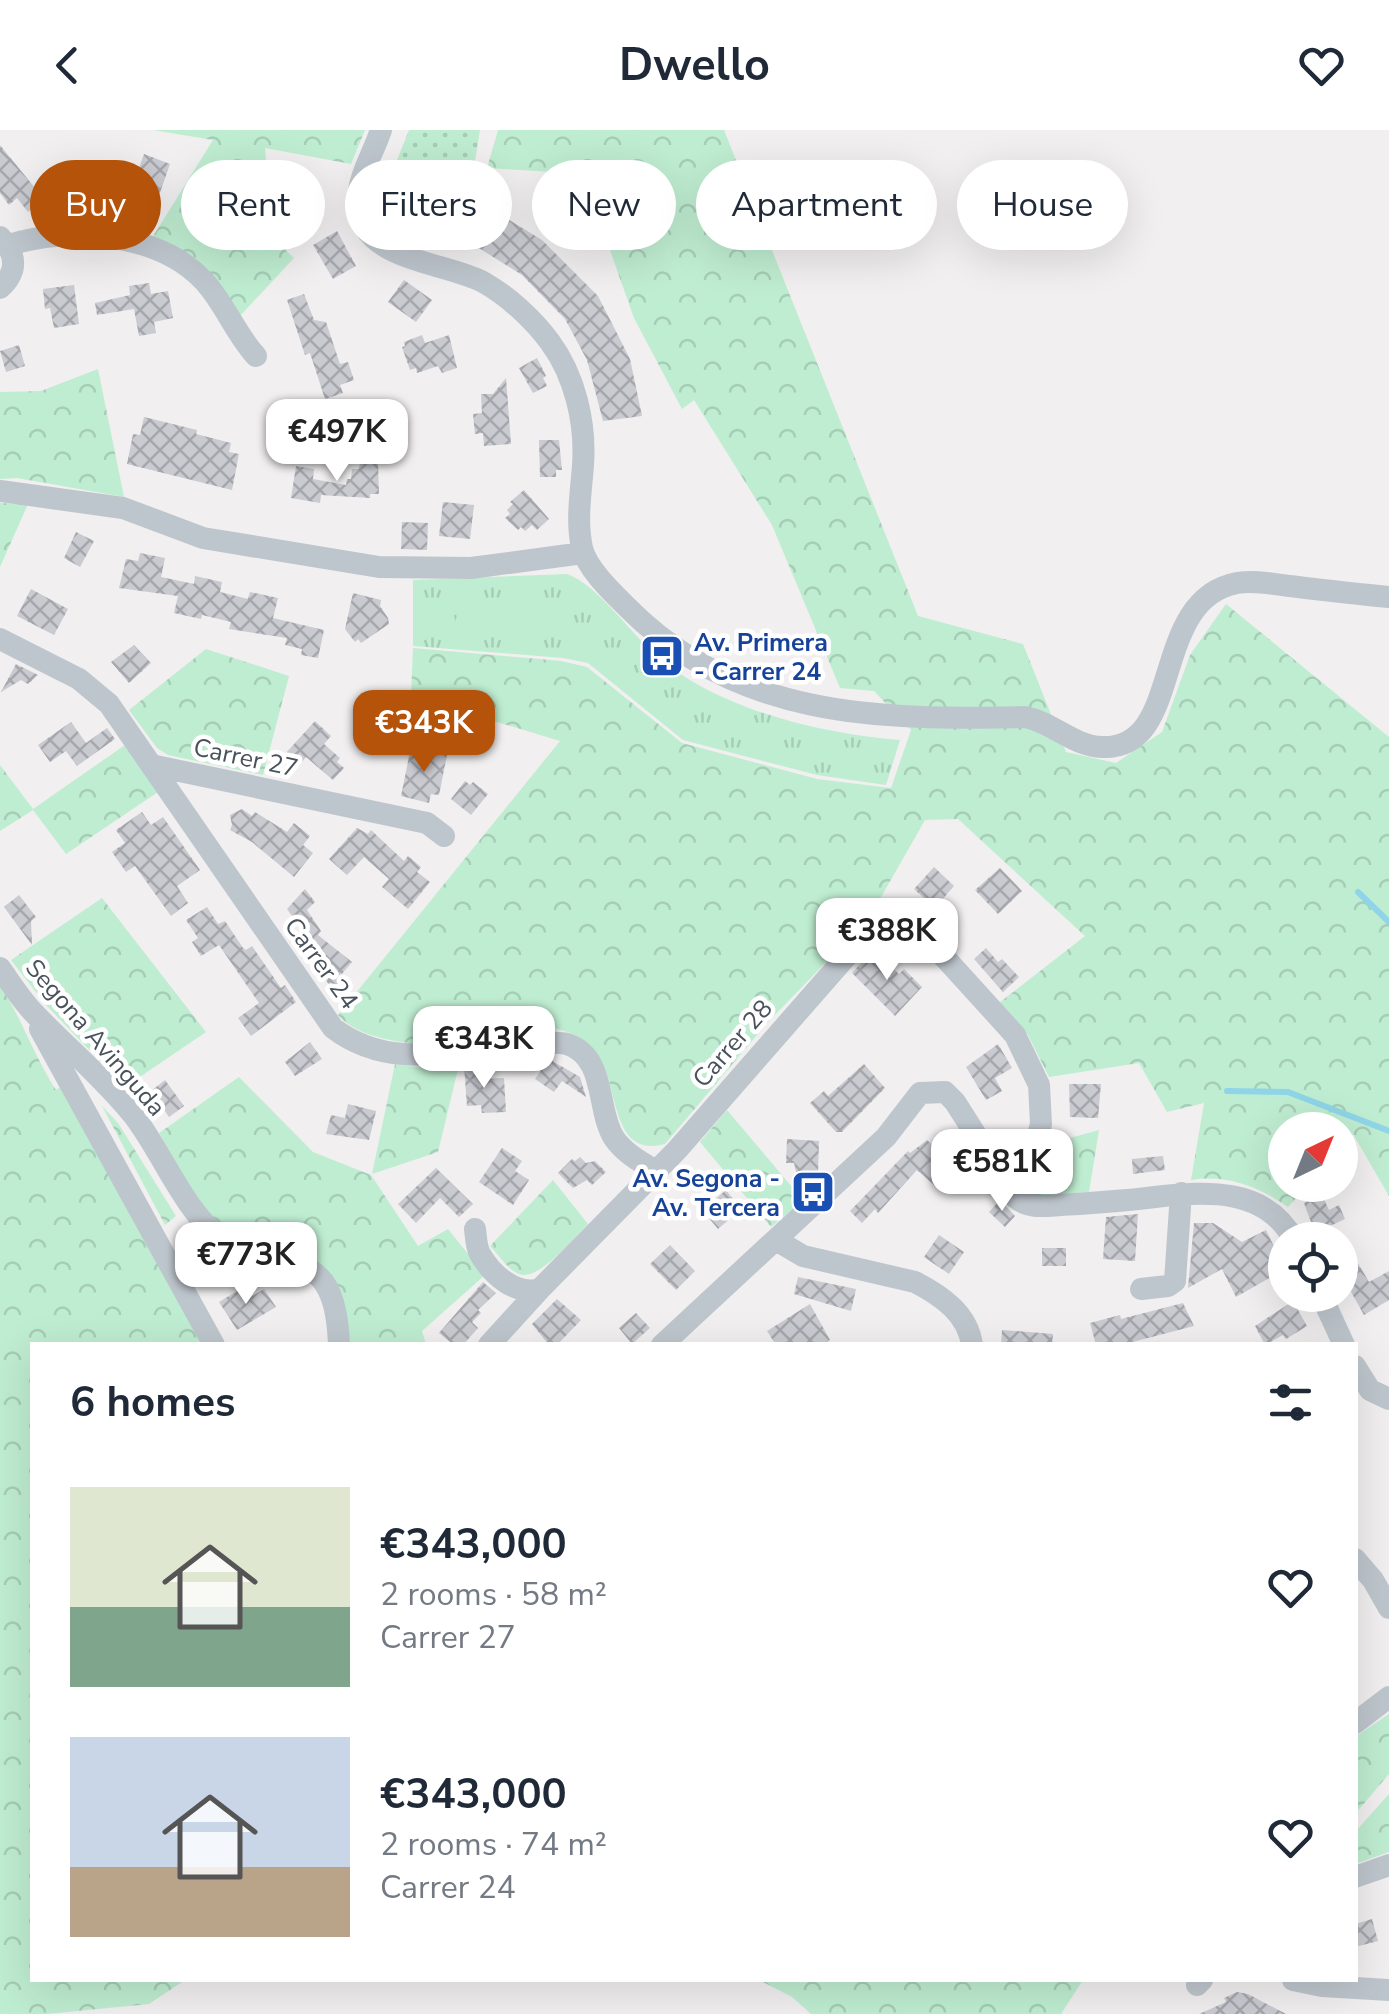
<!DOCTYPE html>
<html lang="en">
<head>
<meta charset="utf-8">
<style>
	:root { --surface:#fff; --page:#f6f6f7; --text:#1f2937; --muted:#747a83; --accent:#b45309 }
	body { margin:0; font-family:"Nunito Sans",sans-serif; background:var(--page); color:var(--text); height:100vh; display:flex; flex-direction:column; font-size:38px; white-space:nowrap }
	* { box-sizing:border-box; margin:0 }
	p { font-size:32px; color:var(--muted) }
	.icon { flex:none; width:55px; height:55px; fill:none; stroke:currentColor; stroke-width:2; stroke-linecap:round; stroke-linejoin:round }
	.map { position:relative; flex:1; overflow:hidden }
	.panel { position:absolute; left:30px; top:1212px; width:1328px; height:640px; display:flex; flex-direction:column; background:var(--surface); border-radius:0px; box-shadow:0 10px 40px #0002 }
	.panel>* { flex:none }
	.hud { position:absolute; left:30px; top:30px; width:1330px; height:90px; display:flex; gap:20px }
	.needle { width:65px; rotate:43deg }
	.buttons { position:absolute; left:1268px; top:982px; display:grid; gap:20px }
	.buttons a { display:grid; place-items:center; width:90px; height:90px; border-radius:50%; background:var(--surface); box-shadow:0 10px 40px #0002; font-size:50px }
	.price { position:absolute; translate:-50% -85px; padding:0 22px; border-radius:20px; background:#fff; color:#222; font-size:32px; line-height:65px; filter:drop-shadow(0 2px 5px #0008) }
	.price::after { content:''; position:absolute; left:50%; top:60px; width:30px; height:22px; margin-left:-15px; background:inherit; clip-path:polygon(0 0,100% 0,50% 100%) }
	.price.on { background:var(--accent); color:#fff }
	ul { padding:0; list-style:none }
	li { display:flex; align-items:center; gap:30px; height:250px; padding:0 40px }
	li span { display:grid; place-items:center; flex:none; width:280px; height:200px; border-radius:0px; color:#555 }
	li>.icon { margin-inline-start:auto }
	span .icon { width:120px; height:120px; fill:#fffc; stroke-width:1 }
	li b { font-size:42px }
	h2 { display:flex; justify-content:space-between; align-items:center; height:120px; padding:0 40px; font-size:42px }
	.tag { padding:0 35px; border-radius:45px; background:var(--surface); box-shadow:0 10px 40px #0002; font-size:35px; line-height:90px }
	.tag.on { background:var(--accent); color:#fff }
	header { display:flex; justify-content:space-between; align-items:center; height:130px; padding:0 40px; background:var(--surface); font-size:45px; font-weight:700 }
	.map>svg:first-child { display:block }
</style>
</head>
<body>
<header><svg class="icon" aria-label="back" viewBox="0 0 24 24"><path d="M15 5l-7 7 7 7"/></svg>Dwello<svg class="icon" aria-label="heart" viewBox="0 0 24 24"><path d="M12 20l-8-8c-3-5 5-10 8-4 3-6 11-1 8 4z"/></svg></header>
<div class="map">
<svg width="1389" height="1884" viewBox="0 0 1389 1884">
	<defs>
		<pattern id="grass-tufts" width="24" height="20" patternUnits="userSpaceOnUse" patternTransform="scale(2.5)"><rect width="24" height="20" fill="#bfedd1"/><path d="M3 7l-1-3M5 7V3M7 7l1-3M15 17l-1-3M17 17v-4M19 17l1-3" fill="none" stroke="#a6cdb6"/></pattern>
		<pattern id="forest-crowns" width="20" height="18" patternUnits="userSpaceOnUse" patternTransform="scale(2.5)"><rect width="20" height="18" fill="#bfedd1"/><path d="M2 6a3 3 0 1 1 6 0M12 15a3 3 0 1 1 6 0" fill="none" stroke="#a6cdb6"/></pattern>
		<pattern id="garden-dots" width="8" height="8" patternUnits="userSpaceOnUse" patternTransform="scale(2.5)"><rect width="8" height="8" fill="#bfedd1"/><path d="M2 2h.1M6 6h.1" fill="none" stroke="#a6cdb6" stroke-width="1.8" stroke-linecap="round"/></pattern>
		<pattern id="building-cross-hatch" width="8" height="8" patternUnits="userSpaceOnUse" patternTransform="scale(2.5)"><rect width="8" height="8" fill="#c9cbd1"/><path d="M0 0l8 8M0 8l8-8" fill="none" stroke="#a5a7ad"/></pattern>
	</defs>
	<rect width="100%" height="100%" fill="#f1efef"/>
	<!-- grass -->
	<path fill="url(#grass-tufts)" d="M 567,444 C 598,455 631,504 657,526 C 717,579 821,604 900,610 L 886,655 L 817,645 L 683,610 L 588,533 L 563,528 L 413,516 L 413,450 Z"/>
	<!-- forest -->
	<path fill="url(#forest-crowns)" d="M 153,0 L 365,0 L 351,34 L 265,18 L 273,108 L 294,128 L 239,187 L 152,108 L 213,10 Z
		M 498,0 L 724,0 L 918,486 L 1023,514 L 1066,622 L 1116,633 L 1162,602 L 1190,525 L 1226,474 L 1389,607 L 1389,1066 L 1353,1004 L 1340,1018 L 1340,1000 L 1285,1000 L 1285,1055 L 1308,1055 L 1288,1077 C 1260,1057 1226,1044 1191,1050 L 1204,973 L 1167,982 L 1139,933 L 1049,947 L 1028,905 L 999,873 L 1085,806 L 958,689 L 925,690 L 869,788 L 768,892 L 665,1014 C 609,1029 620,954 597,924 C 585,907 568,901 549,897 L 431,915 C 401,913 358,908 338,885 L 560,611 L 411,566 L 413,518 L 561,531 L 587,537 L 682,613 L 817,649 L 891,658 L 911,600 L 874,561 L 840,558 L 772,395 L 694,270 L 682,279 L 634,188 L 583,44 L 487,38 Z
		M 98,239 L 124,367 L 17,348 L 0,349 L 0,262 L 41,261 Z
		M 0,373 L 28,374 L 0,437 Z
		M 206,519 L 289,546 L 263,645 L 168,625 L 157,618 L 129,580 Z
		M 125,615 L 158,662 L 66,724 L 33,680 L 0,701 L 0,635 L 33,679 Z
		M 102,768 L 206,902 L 125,957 L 46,875 L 11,830 Z
		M 0,855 C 22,889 34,926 56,960 L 61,956 L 206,1215 L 32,1215 L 32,1850 L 185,1850 L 149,1874 L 47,1884 L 0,1884 Z
		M 395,934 L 423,938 L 459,935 L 438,1022 L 372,1044 Z
		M 239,947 L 313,1022 L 371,1045 L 418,1116 L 448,1099 L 485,1145 L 422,1201 L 426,1214 L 348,1212 L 331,1146 C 303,1109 275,1126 240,1108 C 202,1088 180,1039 159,1003 Z
		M 102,976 L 118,993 L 176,1086 L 165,1095 Z
		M 727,980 L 803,1070 L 771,1097 L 700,1012 Z
		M 1099,1000 L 1089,1062 L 1033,1066 L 1019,1055 L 1020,1044 L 1048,1014 Z
		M 553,1050 L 588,1094 C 574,1108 538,1152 519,1144 C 508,1140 499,1125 490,1116 Z
		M 1389,1584 L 1389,1644 L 1355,1684 L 1355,1607 Z
		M 1389,1664 L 1389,1722 L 1355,1734 L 1355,1702 Z
		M 759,1850 L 1083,1850 L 1061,1884 L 811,1884 L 792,1867 Z"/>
	<!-- park -->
	<path fill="#bfedd1" d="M 500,464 L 541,464 L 538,493 L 498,493 Z
		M 461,465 L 485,470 L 477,508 L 453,504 Z"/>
	<!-- garden -->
	<path fill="url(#garden-dots)" d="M 409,0 L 480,0 L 473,44 L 486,59 L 462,119 L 452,115 L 450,120 C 398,111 353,107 380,42 L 391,45 Z"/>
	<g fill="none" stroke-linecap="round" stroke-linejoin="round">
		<!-- stream -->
		<path stroke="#8fd4e7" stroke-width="6" d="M 1358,762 L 1389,792
			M 1227,961 L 1288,962 L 1389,1001"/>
	</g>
	<!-- building -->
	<path fill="url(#building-cross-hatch)" d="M 0,15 L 44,69 L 28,82 L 17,68 L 9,75 L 0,63 Z
		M 144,24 L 170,34 L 156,74 L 130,64 Z
		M 85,37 L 94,48 L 96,45 L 116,53 L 107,82 L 89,75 L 68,51 Z
		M 286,41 L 317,50 L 308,82 L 292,78 L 294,68 L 280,64 Z
		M 491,79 L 542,110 L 598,166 L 630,229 L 642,286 L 603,291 L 587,230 L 565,189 L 522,145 L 474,115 Z
		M 337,101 L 356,136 L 333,149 L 313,115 Z
		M 404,150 L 432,170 L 416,192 L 388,172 Z
		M 149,153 L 151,164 L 168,161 L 173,188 L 154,192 L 156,203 L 139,206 L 134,179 L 97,185 L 95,173 L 130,165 L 129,156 Z
		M 74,155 L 79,194 L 54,198 L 50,178 L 45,179 L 43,159 Z
		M 304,164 L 314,190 L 326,192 L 340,234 L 348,232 L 354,250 L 340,255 L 343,263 L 325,269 L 310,223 L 305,225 L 287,170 Z
		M 422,205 L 425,213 L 449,205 L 457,238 L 442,243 L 438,236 L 417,243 L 416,238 L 410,240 L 402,217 L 405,216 L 404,212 Z
		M 19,215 L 25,236 L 6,242 L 0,221 Z
		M 537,228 L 546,246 L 543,248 L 547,256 L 533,263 L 519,238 Z
		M 506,248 L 511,314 L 484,316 L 483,303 L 475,304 L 473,284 L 482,283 L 481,264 L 493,264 Z
		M 144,287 L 197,300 L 196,304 L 231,313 L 229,322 L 239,324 L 232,360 L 127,334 L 133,304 L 140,305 Z
		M 539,310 L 559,310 L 562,340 L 556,340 L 556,347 L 540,347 Z
		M 360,332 L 378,332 L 379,364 L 370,364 L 370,368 L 321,365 L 320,373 L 291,368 L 296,336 L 314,339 L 313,349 L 346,355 L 347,349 L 351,349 L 352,339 L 359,339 Z
		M 524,360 L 549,389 L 537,400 L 532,395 L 525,401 L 521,397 L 518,400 L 505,388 L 510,384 L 507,380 L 513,374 L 510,372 Z
		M 443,372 L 474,375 L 470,409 L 439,406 Z
		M 402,392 L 428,393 L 427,420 L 401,419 Z
		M 76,402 L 94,411 L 80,437 L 64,428 Z
		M 140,423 L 165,428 L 161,447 L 194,454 L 195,446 L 222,452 L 220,462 L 248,469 L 250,462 L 278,468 L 273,488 L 324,500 L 318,528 L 301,525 L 302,519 L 285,515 L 287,508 L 229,499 L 231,492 L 202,485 L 201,489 L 174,483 L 178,466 L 119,458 L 126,429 L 138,431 Z
		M 31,459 L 68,479 L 54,505 L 17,486 Z
		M 353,463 L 381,470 L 380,476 L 388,488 L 389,494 L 361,513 L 358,509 L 355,512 L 345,499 Z
		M 134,515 L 151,533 L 129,553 L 111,532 Z
		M 16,534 L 38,545 L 28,554 L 21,550 L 1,562 Z
		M 315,591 L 331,606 L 324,614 L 340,628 L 337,632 L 344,638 L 333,650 L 306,627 L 298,637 L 284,625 Z
		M 71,592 L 86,613 L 107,598 L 115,609 L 77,636 L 66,621 L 50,632 L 38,615 Z
		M 411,617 L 447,625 L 439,665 L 431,664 L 429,673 L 401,666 Z
		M 465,651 L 470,655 L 473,652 L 488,664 L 471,685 L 451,669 Z
		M 242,679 L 252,686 L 255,682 L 287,702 L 294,693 L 310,706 L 303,715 L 313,723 L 294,747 L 252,712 L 230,700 L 232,695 L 230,685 Z
		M 142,682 L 151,695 L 163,687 L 200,740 L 177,756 L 188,773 L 171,786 L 135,736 L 126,742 L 112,722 L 125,713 L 116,700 Z
		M 357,698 L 368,704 L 371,700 L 404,731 L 408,726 L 421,737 L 417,742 L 430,752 L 408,779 L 382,757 L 389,749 L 364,727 L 347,745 L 329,729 Z
		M 934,737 L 954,756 L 935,778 L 914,759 Z
		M 1000,738 L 1022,761 L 998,784 L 975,760 Z
		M 305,759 L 315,772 L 307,780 L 321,801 L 318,805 L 352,832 L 341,845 L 348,851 L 336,865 L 306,821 L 310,818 L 321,827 L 287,779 Z
		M 19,765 L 36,787 L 31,791 L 32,815 L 4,777 Z
		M 207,777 L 218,794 L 225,791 L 243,818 L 246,820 L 252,816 L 281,858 L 285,855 L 296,872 L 251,906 L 238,888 L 259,873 L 219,815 L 201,826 L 192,812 L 198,808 L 186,790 Z
		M 986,818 L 998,832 L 1002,829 L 1019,847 L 1003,862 L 974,829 Z
		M 873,820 L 899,844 L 904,839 L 922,857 L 895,886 L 852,843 Z
		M 310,912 L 322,929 L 295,946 L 285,932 Z
		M 998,914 L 1012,938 L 995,948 L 1002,961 L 986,970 L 966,937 Z
		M 549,929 L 580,947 L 586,967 L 562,951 L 554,962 L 535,949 Z
		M 482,934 L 483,949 L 504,948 L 506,982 L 482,983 L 481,975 L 467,976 L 464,936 Z
		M 864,934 L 885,958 L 842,1002 L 836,1002 L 810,973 L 824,961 L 828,966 Z
		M 165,950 L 184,976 L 169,987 L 151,961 Z
		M 1069,954 L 1101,954 L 1098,988 L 1070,987 Z
		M 348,974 L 376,981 L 369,1010 L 326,1004 L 331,985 L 345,988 Z
		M 787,1009 L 819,1011 L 818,1043 L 796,1042 L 794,1033 L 786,1033 Z
		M 927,1010 L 954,1035 L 935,1056 L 917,1040 L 878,1083 L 875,1079 L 862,1093 L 850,1081 L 908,1021 L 910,1023 Z
		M 502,1018 L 522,1031 L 515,1041 L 529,1050 L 513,1075 L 479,1052 Z
		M 1163,1026 L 1165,1040 L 1133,1044 L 1132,1029 Z
		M 580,1027 L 586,1033 L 595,1031 L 606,1042 L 592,1055 L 587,1050 L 573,1058 L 558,1043 L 572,1029 L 575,1031 Z
		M 436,1038 L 473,1074 L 459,1087 L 440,1068 L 416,1093 L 398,1074 Z
		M 726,1060 L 741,1079 L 718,1099 L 702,1080 Z
		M 1321,1063 L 1329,1080 L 1339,1075 L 1345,1089 L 1315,1103 L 1304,1073 Z
		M 1000,1070 L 1015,1086 L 1005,1097 L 989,1082 Z
		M 1138,1084 L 1135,1131 L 1103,1129 L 1106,1087 Z
		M 1194,1093 L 1213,1093 L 1242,1112 L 1266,1100 L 1285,1139 L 1236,1167 L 1222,1139 L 1188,1158 Z
		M 939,1105 L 964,1122 L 949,1144 L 924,1127 Z
		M 670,1115 L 695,1141 L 676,1160 L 650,1134 Z
		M 1042,1118 L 1066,1118 L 1066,1136 L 1042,1136 Z
		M 1352,1123 L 1369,1152 L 1389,1141 L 1389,1170 L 1364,1185 L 1345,1151 L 1340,1154 L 1340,1130 Z
		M 798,1147 L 856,1159 L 851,1181 L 794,1164 Z
		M 483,1152 L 496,1163 L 478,1180 L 481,1183 L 472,1192 L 478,1198 L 463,1215 L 454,1215 L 439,1203 Z
		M 242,1158 L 249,1168 L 264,1159 L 276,1177 L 237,1200 L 219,1172 Z
		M 557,1169 L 581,1190 L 557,1215 L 549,1215 L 532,1194 Z
		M 1293,1171 L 1307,1196 L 1286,1209 L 1283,1205 L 1265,1215 L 1255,1196 Z
		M 1183,1173 L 1194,1196 L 1121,1215 L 1096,1215 L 1090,1193 L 1120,1185 L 1121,1189 Z
		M 810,1174 L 830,1210 L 822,1215 L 776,1215 L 767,1201 Z
		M 636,1183 L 650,1198 L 632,1214 L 619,1198 Z
		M 1002,1200 L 1053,1204 L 1052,1215 L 1001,1215 Z
		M 1372,1789 L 1378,1811 L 1355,1817 L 1355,1794 Z
		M 1237,1862 L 1248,1864 L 1286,1884 L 1199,1884 L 1226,1872 L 1224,1868 Z"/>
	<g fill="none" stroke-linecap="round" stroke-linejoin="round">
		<!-- minor -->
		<path stroke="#bec6cd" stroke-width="22" d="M 381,0 C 373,24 358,46 358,72 C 358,131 443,131 483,152 C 508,166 533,189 550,212 C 575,246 586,293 583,335 C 581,363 576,390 582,418 C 587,439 613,463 628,478 C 737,588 879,590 1025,587 C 1052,592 1073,616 1102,617 C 1186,620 1148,470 1237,453 C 1255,450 1273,454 1290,456 C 1323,460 1356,464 1389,467
			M 0,107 C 17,124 18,142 0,158
			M 9,115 C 68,96 158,102 204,151 C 225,174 235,203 256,226
			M 0,361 L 123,378 L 203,408 L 379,437 L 471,438 L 583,423
			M 0,509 L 79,549 L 109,574 L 333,898 C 393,944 461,917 528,914 C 540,914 555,911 567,914 C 607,927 596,980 614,1008 C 624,1023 641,1032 656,1041
			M 151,635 L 427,693 L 444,706
			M 0,838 C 10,852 20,868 32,881 C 65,916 104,948 134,986 C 165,1027 182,1078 223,1111 C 276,1153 335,1101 339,1215
			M 40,899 L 214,1215
			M 475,1099 C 476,1106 476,1117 480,1124 C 492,1145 516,1166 540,1159 L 677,1020 L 858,813 L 881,792 L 891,789 L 915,795 L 1015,905 L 1039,955 L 1041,994 L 1036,1013 L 1003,1044
			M 776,1110 L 803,1126 L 915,1152 C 942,1166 968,1184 972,1215
			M 1141,1159 L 1168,1156 L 1175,1151 L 1181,1063
			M 1321,1165 L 1344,1215
			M 489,1215 L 540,1159
			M 662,1215 L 886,1007 L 920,963 L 945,962 L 955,972 L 1016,1068 C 1029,1079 1045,1076 1061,1075 C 1092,1073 1124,1071 1155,1067 C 1205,1061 1266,1057 1294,1110
			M 1355,1236 L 1370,1260 L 1389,1269
			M 1355,1429 L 1373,1450 L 1389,1478
			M 1355,1593 L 1389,1567
			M 1355,1747 L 1389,1735
			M 1293,1850 L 1322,1856 L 1389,1860
			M 1197,1855 L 1202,1850"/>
	</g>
	<!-- icons -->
	<defs>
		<symbol id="bus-square" viewBox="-11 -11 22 22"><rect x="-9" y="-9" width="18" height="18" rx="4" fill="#1a4fb4" stroke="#fff"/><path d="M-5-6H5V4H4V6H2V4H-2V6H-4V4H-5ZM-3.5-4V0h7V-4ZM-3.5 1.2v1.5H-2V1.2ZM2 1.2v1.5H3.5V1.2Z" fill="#fff"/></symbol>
	</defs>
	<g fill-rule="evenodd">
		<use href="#bus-square" x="637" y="501" width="50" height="50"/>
		<use href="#bus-square" x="788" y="1037" width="50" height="50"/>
	</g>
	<g text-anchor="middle" stroke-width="9" stroke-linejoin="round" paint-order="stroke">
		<!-- transit labels -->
		<g font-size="25" font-weight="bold" fill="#164399" stroke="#fff" text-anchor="start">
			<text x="694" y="521">Av. Primera<tspan x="694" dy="29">- Carrer 24</tspan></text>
			<text x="780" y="1057" text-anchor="end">Av. Segona -<tspan x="780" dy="29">Av. Tercera</tspan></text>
		</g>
		<!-- street labels -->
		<g font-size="25" fill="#48525b" stroke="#fff">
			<text transform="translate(246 627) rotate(12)" y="9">Carrer 27</text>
			<text transform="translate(322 833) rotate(54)" y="9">Carrer 24</text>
			<text transform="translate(96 907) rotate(49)" y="9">Segona Avinguda</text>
			<text transform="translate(732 913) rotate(-49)" y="9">Carrer 28</text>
		</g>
	</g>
</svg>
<div class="buttons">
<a><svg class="needle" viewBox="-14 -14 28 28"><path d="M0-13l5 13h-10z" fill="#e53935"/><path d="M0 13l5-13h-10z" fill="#747a83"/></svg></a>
<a><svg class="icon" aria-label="locate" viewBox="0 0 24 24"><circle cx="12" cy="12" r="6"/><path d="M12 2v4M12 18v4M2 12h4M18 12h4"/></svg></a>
</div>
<b class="price" style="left:337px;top:354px">€497K</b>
<b class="price on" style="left:424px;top:645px">€343K</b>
<b class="price" style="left:887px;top:853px">€388K</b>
<b class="price" style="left:484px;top:961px">€343K</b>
<b class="price" style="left:1002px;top:1084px">€581K</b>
<b class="price" style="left:246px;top:1177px">€773K</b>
<div class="hud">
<a class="tag on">Buy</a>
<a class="tag">Rent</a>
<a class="tag">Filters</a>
<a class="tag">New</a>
<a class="tag">Apartment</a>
<a class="tag">House</a>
</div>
<section class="panel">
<h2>6 homes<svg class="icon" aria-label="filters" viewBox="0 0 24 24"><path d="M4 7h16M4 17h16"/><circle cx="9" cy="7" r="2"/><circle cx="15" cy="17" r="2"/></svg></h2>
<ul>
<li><span style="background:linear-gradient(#dfe7d0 60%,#7fa58c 0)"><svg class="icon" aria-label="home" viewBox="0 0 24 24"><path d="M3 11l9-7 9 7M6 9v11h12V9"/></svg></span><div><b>€343,000</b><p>2 rooms · 58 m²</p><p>Carrer 27</p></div><svg class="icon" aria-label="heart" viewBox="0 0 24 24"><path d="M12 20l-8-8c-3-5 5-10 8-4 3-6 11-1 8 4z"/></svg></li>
<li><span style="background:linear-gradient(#c9d6e8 65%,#b9a48a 0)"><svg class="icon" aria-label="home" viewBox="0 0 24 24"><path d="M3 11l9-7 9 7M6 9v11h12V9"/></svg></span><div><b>€343,000</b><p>2 rooms · 74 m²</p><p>Carrer 24</p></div><svg class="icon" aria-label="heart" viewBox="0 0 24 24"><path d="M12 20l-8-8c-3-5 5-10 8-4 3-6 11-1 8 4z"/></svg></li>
</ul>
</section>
</div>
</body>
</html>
